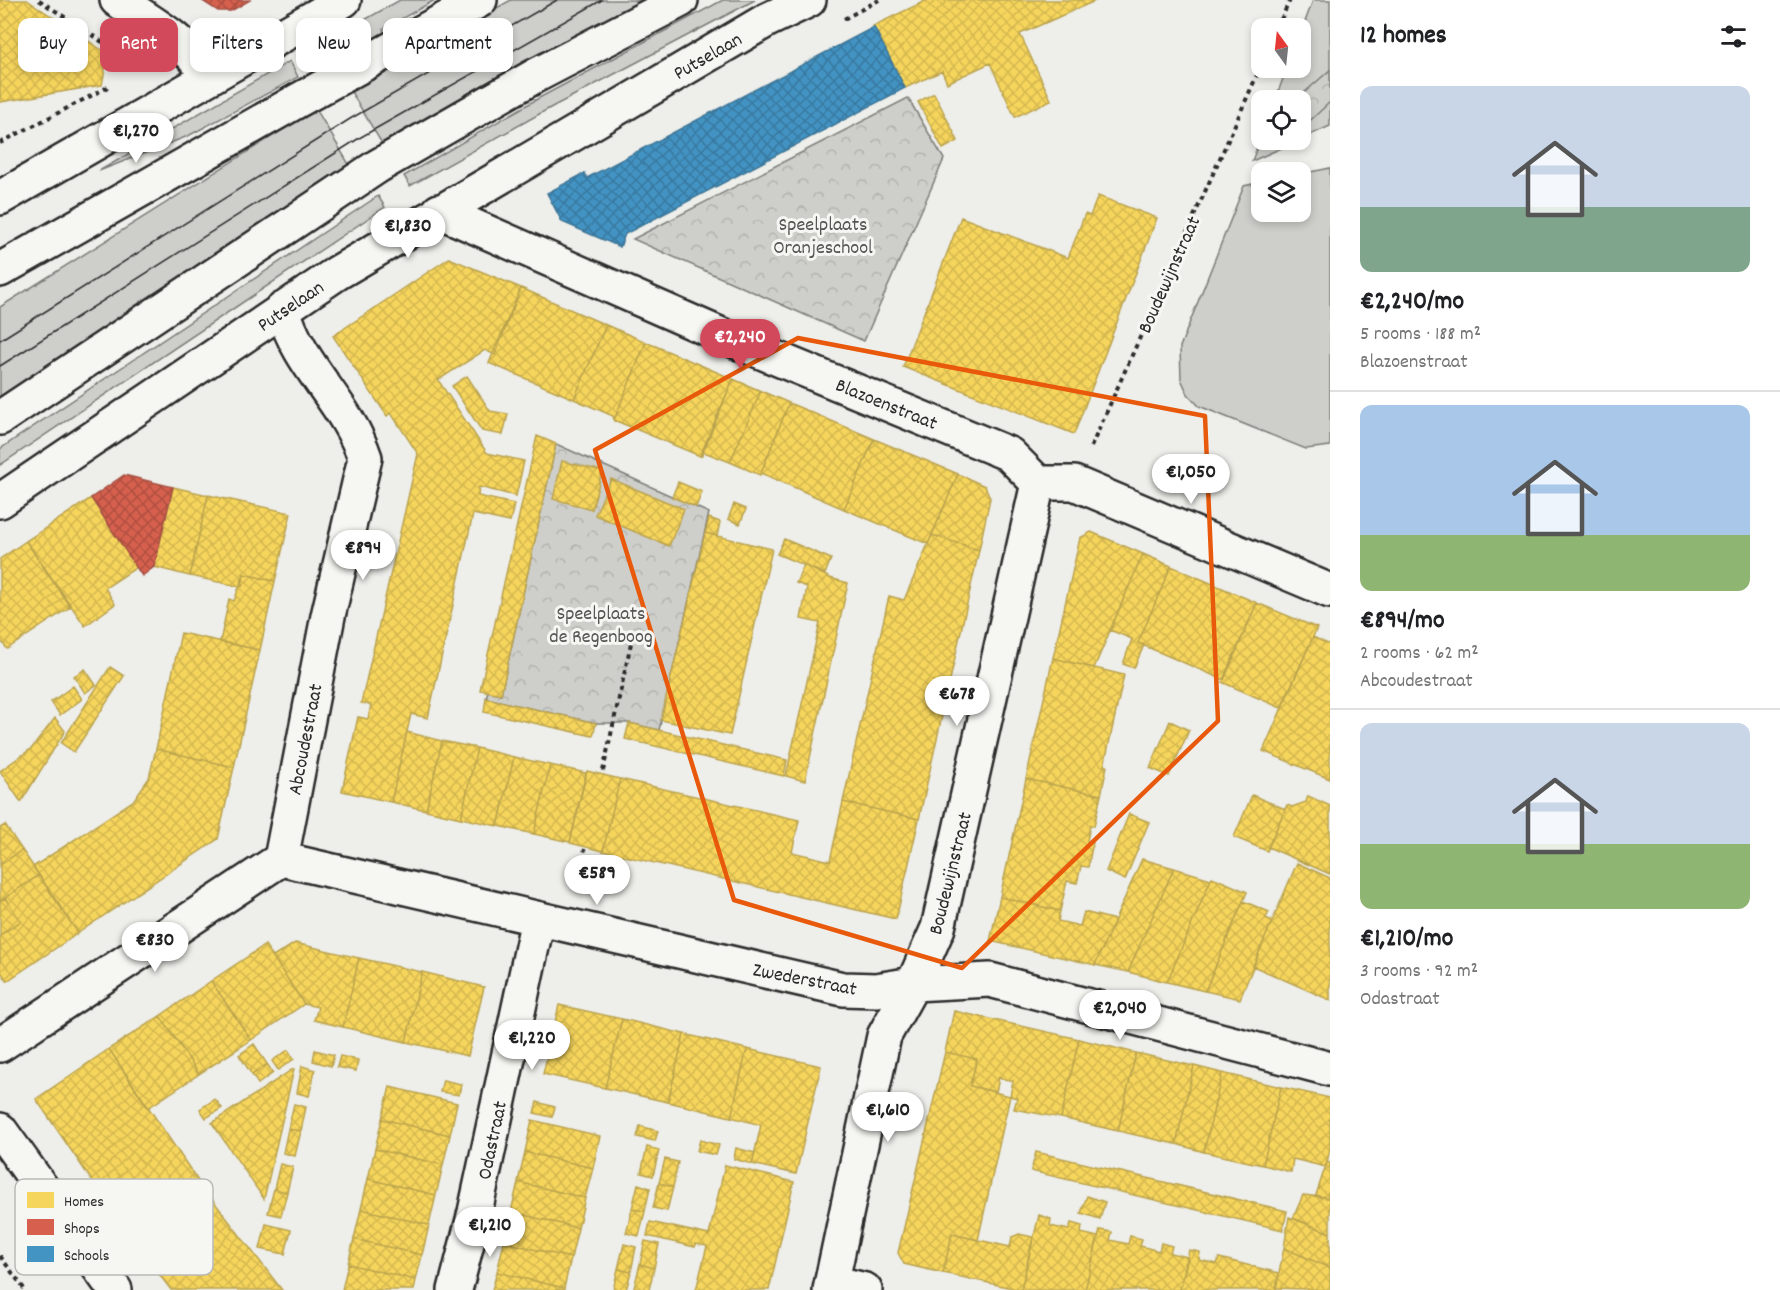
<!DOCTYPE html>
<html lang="en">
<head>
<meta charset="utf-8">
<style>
	:root { --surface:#fff; --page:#f2f2f2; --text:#202124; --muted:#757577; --line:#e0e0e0; --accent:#d1495b }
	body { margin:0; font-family:Dekko,sans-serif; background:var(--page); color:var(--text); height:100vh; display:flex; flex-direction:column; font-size:22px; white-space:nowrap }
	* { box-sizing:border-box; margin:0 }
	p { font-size:20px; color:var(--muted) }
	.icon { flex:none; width:33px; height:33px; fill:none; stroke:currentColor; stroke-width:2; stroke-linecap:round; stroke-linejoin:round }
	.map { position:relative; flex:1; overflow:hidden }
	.drawer { display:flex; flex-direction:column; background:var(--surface); width:450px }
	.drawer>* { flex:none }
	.guide { position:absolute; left:18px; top:18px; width:570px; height:54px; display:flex; gap:12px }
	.needle { width:39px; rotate:345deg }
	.tools { position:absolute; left:1251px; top:18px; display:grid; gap:12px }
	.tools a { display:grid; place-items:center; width:60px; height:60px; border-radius:12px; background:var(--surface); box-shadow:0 3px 9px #0003; font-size:30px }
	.price { position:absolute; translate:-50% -51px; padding:0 14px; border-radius:21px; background:#fff; color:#222; font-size:20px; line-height:39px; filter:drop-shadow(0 2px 3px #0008) }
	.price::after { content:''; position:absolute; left:50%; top:36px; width:18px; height:14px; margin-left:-9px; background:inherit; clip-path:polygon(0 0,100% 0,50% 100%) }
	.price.selected { background:var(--accent); color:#fff }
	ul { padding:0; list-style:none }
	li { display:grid; align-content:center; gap:12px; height:318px; padding:0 30px }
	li+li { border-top:2px solid var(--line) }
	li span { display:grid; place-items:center; height:186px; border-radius:12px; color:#555 }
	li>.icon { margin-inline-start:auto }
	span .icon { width:108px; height:108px; fill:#fffc; stroke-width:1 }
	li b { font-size:26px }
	h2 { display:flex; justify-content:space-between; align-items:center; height:72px; padding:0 30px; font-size:26px }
	.chip { padding:0 21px; border-radius:12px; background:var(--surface); box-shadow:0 3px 9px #0003; font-size:21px; line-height:54px }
	.chip.selected { background:var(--accent); color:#fff }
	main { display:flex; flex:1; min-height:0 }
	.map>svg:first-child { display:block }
</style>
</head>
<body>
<main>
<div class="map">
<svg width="1330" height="1290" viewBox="0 0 1330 1290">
	<defs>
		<pattern id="park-crowns" width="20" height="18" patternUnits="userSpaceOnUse" patternTransform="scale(1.5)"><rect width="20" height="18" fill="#cececa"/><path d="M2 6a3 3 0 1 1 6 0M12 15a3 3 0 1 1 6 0" fill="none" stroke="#b1b1ae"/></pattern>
		<pattern id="homes-cross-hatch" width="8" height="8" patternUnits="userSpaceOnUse" patternTransform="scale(1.5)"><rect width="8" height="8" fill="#f6d55c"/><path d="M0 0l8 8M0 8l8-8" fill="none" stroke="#d3b750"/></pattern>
		<pattern id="shops-cross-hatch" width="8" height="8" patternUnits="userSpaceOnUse" patternTransform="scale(1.5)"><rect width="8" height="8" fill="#d6604d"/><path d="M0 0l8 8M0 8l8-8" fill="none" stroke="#ae4f40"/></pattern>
		<pattern id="schools-cross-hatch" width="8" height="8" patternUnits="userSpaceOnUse" patternTransform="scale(1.5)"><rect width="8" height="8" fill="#4393c3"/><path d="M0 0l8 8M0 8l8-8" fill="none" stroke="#38789f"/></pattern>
	</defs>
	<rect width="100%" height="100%" fill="#eeeeea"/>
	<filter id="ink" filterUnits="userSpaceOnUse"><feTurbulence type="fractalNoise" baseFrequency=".0167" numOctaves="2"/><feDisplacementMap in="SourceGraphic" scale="12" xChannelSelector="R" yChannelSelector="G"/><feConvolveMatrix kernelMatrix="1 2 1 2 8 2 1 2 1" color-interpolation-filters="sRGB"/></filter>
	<g filter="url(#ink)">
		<!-- green -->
		<path fill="#cececa" stroke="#7c7c7a" stroke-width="1.5" d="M 400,0 L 435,0 L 383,29 L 385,34 L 336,63 L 325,42 Z
			M 511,0 L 644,0 L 517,68 L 384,147 L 350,90 Z
			M 723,0 L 755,0 L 550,108 L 410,186 L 404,176 L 539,98 Z
			M 1313,0 L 1330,0 L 1330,126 L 1301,139 L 1300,100 L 1275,100 L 1287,68 L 1300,68 L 1301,33 Z
			M 290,61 L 298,77 L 188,136 L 99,171 Z
			M 316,109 L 350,166 L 0,403 L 0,307 Z
			M 1261,136 L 1262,140 L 1300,140 L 1252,161 Z
			M 1330,168 L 1330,446 L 1306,449 L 1199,406 L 1188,394 L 1181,379 L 1180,347 L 1244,186 L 1261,182 L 1262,212 L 1300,212 L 1301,174 Z
			M 378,196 L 385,207 L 0,465 L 0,449 Z"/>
		<!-- park -->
		<path fill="url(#park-crowns)" stroke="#7c7c7a" stroke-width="1.5" d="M 1330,70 L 1330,102 L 1301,129 L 1300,100 L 1296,100 Z
			M 908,98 L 944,159 L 864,341 L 633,239 Z
			M 556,444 L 709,513 L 659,730 L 629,723 L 596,723 L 486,698 L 488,691 L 501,694 Z"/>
		<!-- homes -->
		<path fill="url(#homes-cross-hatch)" stroke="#b9a24d" stroke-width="1.5" d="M 0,0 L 27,0 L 108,54 L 102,85 L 0,102 Z
			M 927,0 L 1097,0 L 1020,34 L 1051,100 L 1015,117 L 990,63 L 947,83 L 942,71 L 905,88 L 873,26 Z
			M 934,93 L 958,141 L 943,149 L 918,102 Z
			M 1098,196 L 1157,218 L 1074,434 L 903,367 L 961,217 L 1068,258 L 1085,214 L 1090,216 Z
			M 449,258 L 521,288 L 495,355 L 485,350 L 438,380 L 487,453 L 524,461 L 516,496 L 479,487 L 478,496 L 514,504 L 510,522 L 473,514 L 428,718 L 411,714 L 391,802 L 342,791 L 358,717 L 368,719 L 371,705 L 361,703 L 418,454 L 391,413 L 387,416 L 333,336 Z
			M 521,288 L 606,325 L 574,399 L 489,363 Z
			M 606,325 L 646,342 L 614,420 L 613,416 L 574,399 Z
			M 646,342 L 733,379 L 700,456 L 614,420 Z
			M 467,376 L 490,411 L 508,414 L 503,435 L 482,431 L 452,386 Z
			M 733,379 L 761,391 L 730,462 L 704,452 L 701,457 Z
			M 761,391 L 789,403 L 760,475 L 730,462 Z
			M 789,403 L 874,439 L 844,509 L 761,473 Z
			M 537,436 L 556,444 L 501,694 L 480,690 Z
			M 874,439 L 958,474 L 928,544 L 844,509 Z
			M 562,461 L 602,471 L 592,509 L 553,499 Z
			M 958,474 L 985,486 L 990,498 L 979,550 L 932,535 Z
			M 611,479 L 684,509 L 669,546 L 595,515 Z
			M 678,482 L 702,492 L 696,507 L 672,497 Z
			M 173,487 L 208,495 L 190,576 L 154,567 Z
			M 208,495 L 291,513 L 275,581 L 244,574 L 242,586 L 237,586 L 190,576 Z
			M 91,498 L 137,567 L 105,588 L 115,604 L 85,626 L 26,541 Z
			M 734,504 L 746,509 L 740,524 L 728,519 Z
			M 709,518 L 720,522 L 717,536 L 705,533 Z
			M 1091,532 L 1143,554 L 1094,668 L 1053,658 L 1080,538 Z
			M 705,533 L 772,549 L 730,735 L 661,720 Z
			M 932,535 L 979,550 L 919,819 L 843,802 L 889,596 L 904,600 Z
			M 784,539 L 831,559 L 825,574 L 777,554 Z
			M 26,541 L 70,607 L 7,649 L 0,639 L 0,559 Z
			M 1143,554 L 1171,566 L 1138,643 L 1144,645 L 1134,668 L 1123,664 L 1132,639 L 1110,630 Z
			M 804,565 L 830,578 L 848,583 L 805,781 L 786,776 L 820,623 L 801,619 L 807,587 L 796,583 Z
			M 1171,566 L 1257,603 L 1224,680 L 1138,643 Z
			M 244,574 L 275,581 L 260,650 L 220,642 L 229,599 L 234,601 Z
			M 1257,603 L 1317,628 L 1281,708 L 1222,682 Z
			M 181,633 L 260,650 L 234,767 L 156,749 Z
			M 1313,637 L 1330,645 L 1330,779 L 1263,751 Z
			M 1053,658 L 1124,675 L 1104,766 L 1107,766 L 1101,795 L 1026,779 Z
			M 110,667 L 124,676 L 74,752 L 61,743 Z
			M 85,669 L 96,685 L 85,693 L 74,676 Z
			M 73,686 L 82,699 L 60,715 L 51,702 Z
			M 486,698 L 596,723 L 593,736 L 484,712 Z
			M 55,718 L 65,731 L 21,802 L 0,771 L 32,748 Z
			M 1170,721 L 1189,730 L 1169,776 L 1150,768 Z
			M 629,723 L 787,760 L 784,776 L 625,739 Z
			M 407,732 L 442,741 L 426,810 L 391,802 Z
			M 442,741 L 477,748 L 461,818 L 426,810 Z
			M 477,748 L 514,757 L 498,826 L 461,818 Z
			M 156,749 L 234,767 L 218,839 L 78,933 L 33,867 L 133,801 L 149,778 Z
			M 514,757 L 550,765 L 534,834 L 498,826 Z
			M 550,765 L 586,773 L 570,842 L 534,834 Z
			M 587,771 L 620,779 L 603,851 L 570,843 Z
			M 620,779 L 799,820 L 792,852 L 830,861 L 843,802 L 919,819 L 896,919 L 603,851 Z
			M 1026,779 L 1101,795 L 1094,826 L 1090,825 L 1087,841 L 1093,842 L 1088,867 L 1081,866 L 1077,883 L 1067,881 L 1060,911 L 1000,897 Z
			M 1252,795 L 1285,809 L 1267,851 L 1234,837 Z
			M 1308,796 L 1330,806 L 1330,874 L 1268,847 L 1287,805 L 1292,807 L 1306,802 Z
			M 1129,814 L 1149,822 L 1125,880 L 1106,871 Z
			M 5,825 L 22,850 L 0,865 L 0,828 Z
			M 22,850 L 39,875 L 0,901 L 0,865 Z
			M 1142,859 L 1174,868 L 1128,972 L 1095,965 Z
			M 1297,863 L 1330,878 L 1330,1000 L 1253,966 Z
			M 1174,868 L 1211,879 L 1167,982 L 1128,972 Z
			M 39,875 L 78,933 L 7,981 L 0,970 L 0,935 L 21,921 L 5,898 Z
			M 1212,877 L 1247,892 L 1205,991 L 1167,982 Z
			M 1000,897 L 1060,911 L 1058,921 L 1080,926 L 1084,912 L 1115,920 L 1095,965 L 990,941 Z
			M 5,898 L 21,921 L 0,935 L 0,901 Z
			M 1243,901 L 1269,912 L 1266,918 L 1272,921 L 1240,999 L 1205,991 Z
			M 295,943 L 359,958 L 343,1027 L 314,1020 L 318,1007 L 304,1004 L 273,957 Z
			M 265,945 L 304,1004 L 251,1040 L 211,981 Z
			M 359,958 L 422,972 L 406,1042 L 343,1027 Z
			M 422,972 L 484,987 L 468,1056 L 406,1042 Z
			M 211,981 L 251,1040 L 199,1074 L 160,1016 Z
			M 559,1005 L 622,1019 L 605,1088 L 543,1074 Z
			M 954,1011 L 1079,1039 L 1061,1118 L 1014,1109 L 1017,1098 L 1010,1096 L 1013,1081 L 999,1078 L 996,1092 L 970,1086 L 977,1059 L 945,1052 Z
			M 160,1016 L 199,1074 L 148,1108 L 109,1049 Z
			M 622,1019 L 684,1034 L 668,1102 L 605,1088 Z
			M 684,1034 L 747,1049 L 731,1117 L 668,1102 Z
			M 1079,1039 L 1136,1053 L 1118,1131 L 1061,1118 Z
			M 254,1044 L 267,1064 L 252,1075 L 239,1055 Z
			M 109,1049 L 198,1181 L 282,1290 L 171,1290 L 127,1232 L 36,1099 Z
			M 747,1049 L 821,1066 L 796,1174 L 752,1164 L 761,1125 L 731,1117 Z
			M 288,1050 L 294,1059 L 278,1070 L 272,1061 Z
			M 315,1050 L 334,1055 L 331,1066 L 313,1061 Z
			M 945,1052 L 977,1059 L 970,1086 L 1010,1096 L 978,1240 L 952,1234 L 943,1273 L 904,1264 L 898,1253 Z
			M 1136,1053 L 1194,1066 L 1176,1144 L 1118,1131 Z
			M 340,1056 L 358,1060 L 356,1071 L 337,1067 Z
			M 267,1064 L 273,1073 L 258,1084 L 252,1075 Z
			M 302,1066 L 315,1070 L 309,1096 L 297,1093 Z
			M 1194,1066 L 1222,1073 L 1204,1152 L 1176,1144 Z
			M 293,1069 L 294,1069 L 264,1199 L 212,1123 Z
			M 1222,1073 L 1281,1087 L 1263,1165 L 1204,1152 Z
			M 443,1080 L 461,1084 L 459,1095 L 440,1092 Z
			M 390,1087 L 457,1103 L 450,1135 L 382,1119 Z
			M 1281,1087 L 1330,1098 L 1330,1149 L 1326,1167 L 1293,1159 L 1291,1172 L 1263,1165 Z
			M 215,1099 L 222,1108 L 206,1118 L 200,1109 Z
			M 537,1102 L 555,1107 L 552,1117 L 534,1113 Z
			M 294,1104 L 306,1107 L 301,1131 L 288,1129 Z
			M 382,1119 L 450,1135 L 443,1165 L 375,1149 Z
			M 532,1120 L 600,1136 L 593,1168 L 525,1152 Z
			M 640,1126 L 658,1131 L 655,1141 L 637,1137 Z
			M 288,1129 L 301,1131 L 295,1156 L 283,1153 Z
			M 700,1140 L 719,1145 L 716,1155 L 697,1151 Z
			M 647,1147 L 659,1150 L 653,1176 L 641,1173 Z
			M 736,1148 L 755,1153 L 752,1164 L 734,1159 Z
			M 375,1149 L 443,1165 L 436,1195 L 368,1179 Z
			M 525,1152 L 593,1168 L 585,1198 L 518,1182 Z
			M 1036,1152 L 1287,1211 L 1283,1230 L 1031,1171 Z
			M 665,1159 L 678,1162 L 673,1187 L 659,1183 Z
			M 1327,1162 L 1330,1163 L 1330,1188 L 1327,1198 L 1316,1195 Z
			M 280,1164 L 293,1167 L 287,1192 L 274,1189 Z
			M 725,1165 L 794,1182 L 769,1290 L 696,1290 L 707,1246 L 696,1244 L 695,1247 L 647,1236 L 650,1222 L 709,1235 Z
			M 368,1179 L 436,1195 L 429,1225 L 361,1209 Z
			M 518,1182 L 585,1198 L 578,1228 L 511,1212 Z
			M 659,1183 L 673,1187 L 667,1211 L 653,1208 Z
			M 638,1184 L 650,1188 L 645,1211 L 632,1209 Z
			M 274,1189 L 287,1192 L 281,1216 L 268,1213 Z
			M 1303,1195 L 1330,1198 L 1330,1233 L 1293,1218 Z
			M 1087,1196 L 1105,1202 L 1100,1219 L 1081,1213 Z
			M 361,1209 L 429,1225 L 422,1255 L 354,1239 Z
			M 632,1209 L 645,1211 L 639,1236 L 626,1233 Z
			M 511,1212 L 578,1228 L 571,1258 L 504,1242 Z
			M 1039,1215 L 1051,1219 L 1050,1226 L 1069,1230 L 1071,1223 L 1082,1226 L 1081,1233 L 1098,1237 L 1085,1290 L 1021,1290 Z
			M 1289,1217 L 1330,1233 L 1330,1268 L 1284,1248 Z
			M 266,1224 L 291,1230 L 285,1254 L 260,1249 Z
			M 1100,1230 L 1112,1232 L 1110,1240 L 1128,1244 L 1130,1236 L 1142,1239 L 1140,1246 L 1159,1251 L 1161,1243 L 1172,1246 L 1170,1253 L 1188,1257 L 1180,1290 L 1085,1290 Z
			M 952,1234 L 1010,1247 L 1012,1237 L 1019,1234 L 1033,1237 L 1021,1290 L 943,1273 Z
			M 354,1239 L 422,1255 L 416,1280 L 348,1264 Z
			M 645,1241 L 659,1244 L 654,1268 L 640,1264 Z
			M 504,1242 L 571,1258 L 564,1288 L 497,1272 Z
			M 624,1244 L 636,1247 L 631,1272 L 618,1269 Z
			M 1284,1248 L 1330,1268 L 1330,1290 L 1276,1288 Z
			M 1189,1250 L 1200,1252 L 1199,1260 L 1217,1264 L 1219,1258 L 1279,1273 L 1276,1290 L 1180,1290 Z
			M 348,1264 L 416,1280 L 414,1290 L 342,1290 Z
			M 640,1264 L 654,1268 L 649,1290 L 634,1288 Z
			M 618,1269 L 631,1272 L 626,1290 L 613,1290 Z
			M 497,1272 L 564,1288 L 564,1290 L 492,1290 Z"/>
		<!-- shops -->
		<path fill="url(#shops-cross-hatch)" stroke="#a35043" stroke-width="1.5" d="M 201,0 L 250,0 L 231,11 L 218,11 Z
			M 124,475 L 173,487 L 154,567 L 142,576 L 91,498 Z"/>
		<!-- schools -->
		<path fill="url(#schools-cross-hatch)" stroke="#3c7495" stroke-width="1.5" d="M 874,27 L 905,88 L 625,234 L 620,247 L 562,222 L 547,193 L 585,173 L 587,178 Z"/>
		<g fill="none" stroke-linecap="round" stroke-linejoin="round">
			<defs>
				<path id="minor" d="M 117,0 C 151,22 187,41 208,76
					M 0,198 L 344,0
					M 439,211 L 742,344 L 1009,454 L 1038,483 L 1074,483 L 1330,591
					M 0,501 L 337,273 L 767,20 L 809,0
					M 281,859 L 843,989 L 876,990 L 913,984 L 990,980 L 1330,1069
					M 0,1045 L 281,859 L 328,616 L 365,458 C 347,403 298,366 283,309
					M 0,1130 L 115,1290
					M 832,1282 L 865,1290
					M 455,1290 L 475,1212 L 538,919
					M 830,1290 L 884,1036 L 913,984 L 938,928 L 1038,483"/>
				<path id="secondary" d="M 0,270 L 297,101 L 480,0
					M 0,418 L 378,166 L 533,77 L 681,0"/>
			</defs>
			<!-- minor casing -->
			<use href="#minor" stroke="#2b2b2b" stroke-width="38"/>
			<!-- secondary casing -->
			<use href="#secondary" stroke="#2b2b2b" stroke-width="38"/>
			<!-- path -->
			<path stroke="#2b2b2b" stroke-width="4" stroke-dasharray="4.5 4.5" stroke-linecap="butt" d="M 39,0 L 143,69
				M 844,19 L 879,0
				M 1277,28 L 1290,0
				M 0,143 L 108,87
				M 1091,447 L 1262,64
				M 603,771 L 631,643
				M 574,886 L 585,849
				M 0,1256 L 25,1290"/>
			<!-- minor -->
			<use href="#minor" stroke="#f6f6f2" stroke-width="33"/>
			<!-- secondary -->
			<use href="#secondary" stroke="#f6f6f2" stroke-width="33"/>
			<!-- tram -->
			<path stroke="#2b2b2b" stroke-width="1.5" d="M 0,340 L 350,119 L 557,0
				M 0,366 L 361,137 L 602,0"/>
		</g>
	</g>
	<!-- marked area -->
	<path fill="none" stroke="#e8590c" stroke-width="4.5" stroke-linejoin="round" d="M 798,338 L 1205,416 L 1218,721 L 962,968 L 734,900 L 595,450 Z"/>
	<g text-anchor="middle" stroke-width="6" stroke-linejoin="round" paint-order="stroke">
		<!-- street labels -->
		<g font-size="20" fill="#2b2b2b" stroke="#f6f6f2">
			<text transform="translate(707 55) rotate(-30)" y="7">Putselaan</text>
			<text transform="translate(1168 274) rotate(-66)" y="7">Boudewijnstraat</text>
			<text transform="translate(290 305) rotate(-34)" y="7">Putselaan</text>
			<text transform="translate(887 403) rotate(22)" y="7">Blazoenstraat</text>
			<text transform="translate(304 739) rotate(-79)" y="7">Abcoudestraat</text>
			<text transform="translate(949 873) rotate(-76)" y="7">Boudewijnstraat</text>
			<text transform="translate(805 978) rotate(11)" y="7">Zwederstraat</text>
			<text transform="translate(491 1140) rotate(-78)" y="7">Odastraat</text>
		</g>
		<!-- park labels -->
		<g font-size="20" fill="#545453" stroke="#f6f6f2">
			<text x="823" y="230">Speelplaats<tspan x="823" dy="23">Oranjeschool</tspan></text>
			<text x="601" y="619">Speelplaats<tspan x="601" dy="23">de Regenboog</tspan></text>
		</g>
	</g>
	<!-- legend -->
	<rect x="15" y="1179" width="198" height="96" rx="9" fill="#f6f6f2" stroke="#b9b9b6" stroke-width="1.5"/>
	<rect x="27" y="1192" width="27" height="16" fill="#f6d55c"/>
	<rect x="27" y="1219" width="27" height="16" fill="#d6604d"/>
	<rect x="27" y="1246" width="27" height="16" fill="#4393c3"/>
	<g font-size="16" fill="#2b2b2b">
		<text x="64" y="1206">Homes</text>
		<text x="64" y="1233">Shops</text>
		<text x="64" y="1260">Schools</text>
	</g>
</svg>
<div class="tools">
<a><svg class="needle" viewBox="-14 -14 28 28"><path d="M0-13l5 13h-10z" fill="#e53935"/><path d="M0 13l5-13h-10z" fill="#757577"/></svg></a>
<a><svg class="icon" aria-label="locate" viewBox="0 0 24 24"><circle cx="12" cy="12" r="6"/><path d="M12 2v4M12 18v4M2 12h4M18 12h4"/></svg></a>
<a><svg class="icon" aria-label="layers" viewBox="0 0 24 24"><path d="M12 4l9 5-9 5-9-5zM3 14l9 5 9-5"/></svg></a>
</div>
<b class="price" style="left:136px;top:164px">€1,270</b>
<b class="price" style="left:408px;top:259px">€1,830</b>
<b class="price selected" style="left:740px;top:370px">€2,240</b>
<b class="price" style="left:1191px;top:505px">€1,050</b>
<b class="price" style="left:363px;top:581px">€894</b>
<b class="price" style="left:957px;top:727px">€678</b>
<b class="price" style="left:597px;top:906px">€589</b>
<b class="price" style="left:155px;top:973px">€830</b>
<b class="price" style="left:1120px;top:1041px">€2,040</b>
<b class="price" style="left:532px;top:1071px">€1,220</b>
<b class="price" style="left:888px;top:1143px">€1,610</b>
<b class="price" style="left:490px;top:1258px">€1,210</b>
<div class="guide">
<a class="chip">Buy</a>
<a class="chip selected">Rent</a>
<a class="chip">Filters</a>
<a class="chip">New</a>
<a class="chip">Apartment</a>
</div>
</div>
<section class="drawer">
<h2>12 homes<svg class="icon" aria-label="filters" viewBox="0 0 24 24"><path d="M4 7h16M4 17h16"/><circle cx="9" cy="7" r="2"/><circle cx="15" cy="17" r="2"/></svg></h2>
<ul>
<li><span style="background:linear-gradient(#c9d6e8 65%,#7fa58c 0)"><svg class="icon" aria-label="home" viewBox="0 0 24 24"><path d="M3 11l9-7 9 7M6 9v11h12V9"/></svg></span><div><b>€2,240/mo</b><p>5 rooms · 188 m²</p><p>Blazoenstraat</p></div></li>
<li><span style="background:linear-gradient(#a9c7e8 70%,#8fb573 0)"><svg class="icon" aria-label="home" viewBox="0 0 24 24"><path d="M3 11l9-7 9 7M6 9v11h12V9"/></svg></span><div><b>€894/mo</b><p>2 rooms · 62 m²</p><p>Abcoudestraat</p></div></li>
<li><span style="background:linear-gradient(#c9d6e8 65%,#8fb573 0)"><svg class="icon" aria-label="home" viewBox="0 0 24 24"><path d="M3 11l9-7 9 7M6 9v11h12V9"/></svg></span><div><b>€1,210/mo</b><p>3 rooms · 92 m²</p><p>Odastraat</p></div></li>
</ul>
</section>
</main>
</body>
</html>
